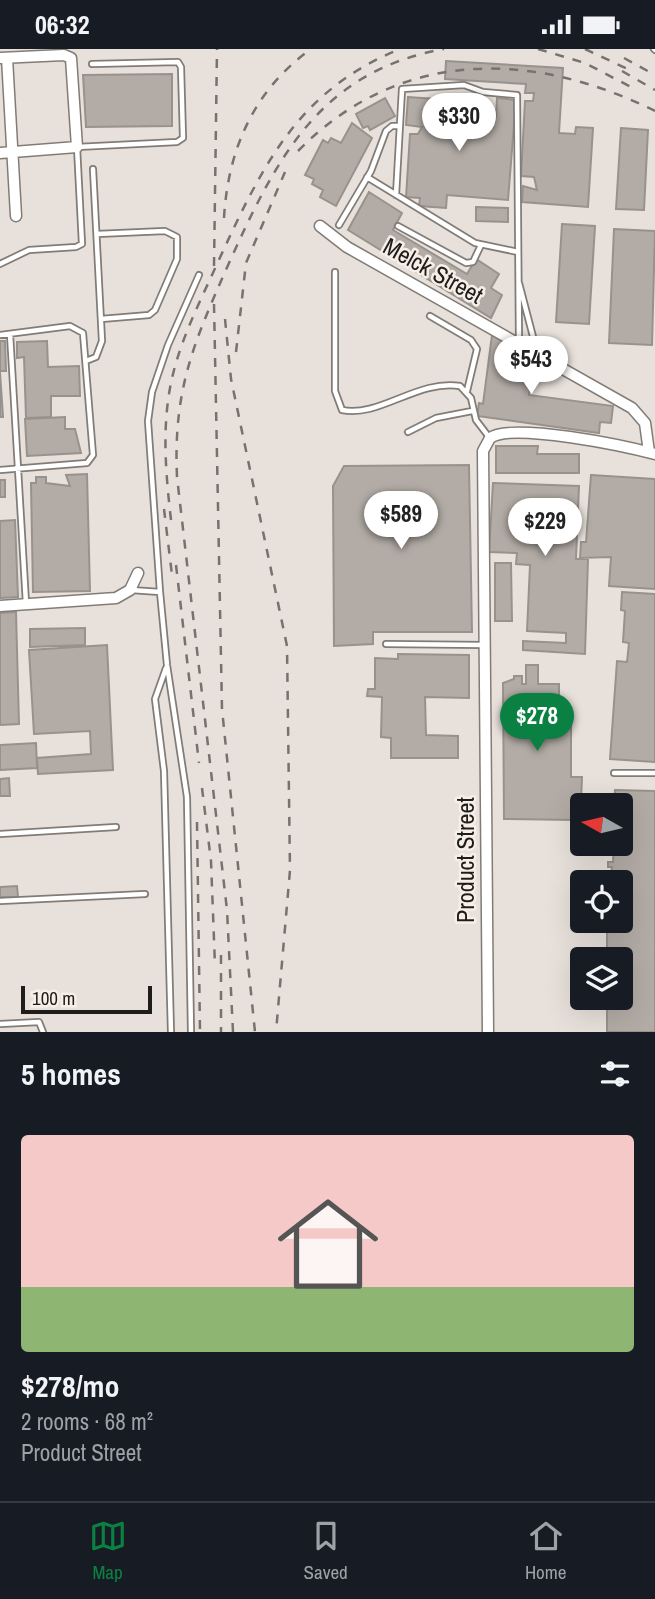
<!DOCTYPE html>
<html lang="en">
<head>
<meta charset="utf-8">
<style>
	:root { --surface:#171b24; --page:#242831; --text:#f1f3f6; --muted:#9ea1a6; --line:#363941; --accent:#0b8043 }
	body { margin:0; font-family:"Archivo Narrow",sans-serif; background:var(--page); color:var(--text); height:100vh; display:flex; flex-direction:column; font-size:26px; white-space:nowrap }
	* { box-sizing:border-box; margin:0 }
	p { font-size:23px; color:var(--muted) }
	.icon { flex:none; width:38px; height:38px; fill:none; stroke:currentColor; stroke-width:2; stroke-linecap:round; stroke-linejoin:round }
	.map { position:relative; height:983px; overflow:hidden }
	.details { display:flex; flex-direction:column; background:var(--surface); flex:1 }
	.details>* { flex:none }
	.needle { width:46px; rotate:278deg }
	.tools { position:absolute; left:570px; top:744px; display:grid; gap:14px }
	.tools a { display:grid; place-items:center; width:63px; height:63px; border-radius:7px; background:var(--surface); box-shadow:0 7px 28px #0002; font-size:35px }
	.scale { position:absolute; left:21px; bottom:18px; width:131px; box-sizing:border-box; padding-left:7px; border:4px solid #1f1d1a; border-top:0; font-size:19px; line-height:24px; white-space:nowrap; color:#1f1d1a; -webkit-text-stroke:5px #f6efe8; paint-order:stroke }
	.price { position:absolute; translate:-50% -60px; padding:0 16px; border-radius:24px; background:#fff; color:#222; font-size:23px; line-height:46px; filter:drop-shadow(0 2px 4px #0008) }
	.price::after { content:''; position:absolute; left:50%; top:42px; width:21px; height:16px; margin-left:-10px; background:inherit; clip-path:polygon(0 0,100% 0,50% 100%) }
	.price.current { background:var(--accent); color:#fff }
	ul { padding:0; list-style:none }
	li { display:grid; align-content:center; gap:14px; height:371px; padding:0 21px }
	li span { display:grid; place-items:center; height:217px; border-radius:7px; color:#555 }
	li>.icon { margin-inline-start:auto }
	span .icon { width:126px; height:126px; fill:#fffc; stroke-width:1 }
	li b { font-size:30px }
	h2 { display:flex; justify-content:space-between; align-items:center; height:84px; padding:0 21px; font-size:30px }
	.status { display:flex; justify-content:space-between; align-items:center; height:49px; padding:0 35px; background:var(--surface); direction:ltr }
	.status svg { height:19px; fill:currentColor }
	.tabs { display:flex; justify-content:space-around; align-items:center; height:98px; border-top:2px solid var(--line); background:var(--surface); font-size:19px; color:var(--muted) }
	.tabs a { display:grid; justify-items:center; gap:4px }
	.tabs .current { color:var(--accent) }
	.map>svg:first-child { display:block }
</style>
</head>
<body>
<div class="status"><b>06:32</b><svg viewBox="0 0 49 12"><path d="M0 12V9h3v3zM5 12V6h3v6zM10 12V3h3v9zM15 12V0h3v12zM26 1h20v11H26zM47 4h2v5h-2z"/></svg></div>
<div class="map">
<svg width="655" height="983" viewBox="0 0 655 983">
	<rect width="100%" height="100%" fill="#e8e1db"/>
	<!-- building -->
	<path fill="#b3aca6" stroke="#98928c" stroke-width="2" d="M 446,12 L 563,19 L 559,84 L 575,85 L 576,78 L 593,79 L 588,158 L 522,153 L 523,137 L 537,141 L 534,128 L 521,127 L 525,52 L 533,52 L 534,44 L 525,44 L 526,35 L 445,30 Z
		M 172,25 L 172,77 L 86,78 L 83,26 Z
		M 408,48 L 436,50 L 435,64 L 496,68 L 497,49 L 516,51 L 508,151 L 447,146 L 446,159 L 419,157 L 420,149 L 406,148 L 410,85 L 418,85 L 422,78 L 406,76 Z
		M 385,49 L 395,67 L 370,81 L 368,77 L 363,79 L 356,65 Z
		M 352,74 L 372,89 L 336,157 L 320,148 L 323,141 L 312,135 L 314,130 L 305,126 L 323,91 L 328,94 L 331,89 L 341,94 Z
		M 621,79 L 648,81 L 644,161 L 616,160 Z
		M 369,143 L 402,164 L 393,181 L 467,225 L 476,210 L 499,225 L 491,239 L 502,246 L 491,269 L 348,181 Z
		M 476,158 L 508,159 L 508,173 L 476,172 Z
		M 562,175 L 595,177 L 589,275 L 556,273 Z
		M 614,180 L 655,182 L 652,296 L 609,294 Z
		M 492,286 L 534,309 L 529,346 L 613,357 L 611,374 L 600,373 L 599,384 L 477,367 L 479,354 L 483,355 Z
		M 0,292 L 5,292 L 6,322 L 0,322 Z
		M 47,292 L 48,318 L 79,317 L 80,347 L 51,347 L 51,368 L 26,369 L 24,308 L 17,309 L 17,293 Z
		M 0,323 L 3,368 L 0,368 Z
		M 65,368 L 65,380 L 75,380 L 81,404 L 27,407 L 25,370 Z
		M 496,397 L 538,397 L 537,405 L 579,405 L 579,424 L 496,424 Z
		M 469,416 L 472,583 L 373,583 L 373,595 L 334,597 L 333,437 L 344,417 Z
		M 87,425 L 90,542 L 33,543 L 31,434 L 36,434 L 36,428 L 46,428 L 46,434 L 70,437 L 66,426 Z
		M 591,426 L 655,430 L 655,540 L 609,537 L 611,508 L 580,509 L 581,493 L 586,493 Z
		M 0,431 L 5,431 L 5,448 L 0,448 Z
		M 493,434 L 579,437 L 576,510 L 588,510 L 585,605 L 523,601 L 523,592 L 566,594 L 566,584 L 527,582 L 530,516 L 516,515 L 517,504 L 489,503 Z
		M 15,471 L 18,548 L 0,549 L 0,472 Z
		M 495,514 L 511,514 L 512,572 L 495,572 Z
		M 622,543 L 655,545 L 655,713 L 610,710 L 617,612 L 627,613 L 629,594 L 623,593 L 625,562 L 621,561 Z
		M 16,563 L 19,675 L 0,676 L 0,564 Z
		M 85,579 L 85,596 L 30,598 L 30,580 Z
		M 107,596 L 113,721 L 38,725 L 37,709 L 91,705 L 90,682 L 34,685 L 29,601 Z
		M 398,605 L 469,606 L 469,649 L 425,648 L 426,686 L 458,687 L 458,709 L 391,709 L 391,689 L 381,688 L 382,648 L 367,647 L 368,640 L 375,640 L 375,609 L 398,610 Z
		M 526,616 L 538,616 L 538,635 L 559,635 L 559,673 L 571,673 L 571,728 L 582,728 L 581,753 L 573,753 L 573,771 L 504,770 L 503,634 L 514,630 L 514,627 L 522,627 L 522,635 L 526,635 Z
		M 36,694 L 37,719 L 0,721 L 0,696 Z
		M 9,729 L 10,747 L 0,747 L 0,730 Z
		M 615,741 L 655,742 L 655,983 L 607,983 L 607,948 L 621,948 L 621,910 L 607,910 L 607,872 L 621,872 L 621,833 L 610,833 L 612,818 L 608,818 L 608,813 L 613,813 L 614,794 L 621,794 L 621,756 L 614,756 Z
		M 17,837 L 18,848 L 0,848 L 0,838 Z"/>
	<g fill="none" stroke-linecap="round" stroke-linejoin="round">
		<defs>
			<path id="service" d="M 654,0 L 655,1
				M 367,128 L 475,194 L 518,203
				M 396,146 L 402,40 L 464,36 L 483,43 L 517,46 L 519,294
				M 339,176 L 371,122 L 386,82 L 392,77 L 399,77
				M 398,177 L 466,214 L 473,213 L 481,196
				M 97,185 L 165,182 L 177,188 L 177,210 L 155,261 L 149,266 L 101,270
				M 0,215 L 29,201 L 76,198 L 82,195 L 77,98 L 177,93 L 183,89 L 181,18 L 178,13 L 92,15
				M 335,223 L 335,342 L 342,361 C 379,369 418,330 460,337 L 471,349 L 476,371 L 489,388
				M 519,234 L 537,303
				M 430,267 L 471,291 L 477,300 L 467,342
				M 10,285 L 26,554
				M 0,286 L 70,277 L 83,284 L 93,406 L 87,414 L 0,421
				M 86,312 L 96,308 L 102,292 L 93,120
				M 408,383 L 436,369 L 472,362
				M 131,541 L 160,543 L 148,372 L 152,343 L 168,296 L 199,226
				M 160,543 L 167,616 L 187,748 L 191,983
				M 386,595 L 484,596
				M 166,619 L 155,650 L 164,722 L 171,983
				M 614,724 L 655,724
				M 0,785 L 116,778
				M 0,852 L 145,845
				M 0,975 L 39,973 L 43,983"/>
			<path id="minor" d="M 0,9 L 64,6 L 71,9 L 77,98 L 0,104
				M 7,9 L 16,167
				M 320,177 L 347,198 L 632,359 L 645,374 L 649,403
				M 0,557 L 116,549 L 130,541 L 138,524
				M 488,983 L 483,402 L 490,389 C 512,373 625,397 655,405"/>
		</defs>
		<!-- service casing -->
		<use href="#service" stroke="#827c76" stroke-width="8"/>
		<!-- minor casing -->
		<use href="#minor" stroke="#827c76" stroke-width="13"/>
		<!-- service -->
		<use href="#service" stroke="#fff" stroke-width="4.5"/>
		<!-- minor -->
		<use href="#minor" stroke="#fff" stroke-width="10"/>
		<!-- rail -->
		<path stroke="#76726e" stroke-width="2.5" stroke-dasharray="9 9" stroke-linecap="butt" d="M 538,0 L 585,14 L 631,38
			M 585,0 L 632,22
			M 624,9 L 655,26
			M 622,22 L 655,41
			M 298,102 C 398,0 530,0 655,62
			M 224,169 C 228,100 254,41 311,0
			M 214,217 L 217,0
			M 214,255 L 222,660 L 255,983
			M 225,270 L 231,330 L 287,597 L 290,821 L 276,983
			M 236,303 L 246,214 L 285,123
			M 164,460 L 172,526
			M 171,471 C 166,427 162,383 170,339 C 178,295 199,255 217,215 C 261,120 296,42 400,0
			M 176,516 L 199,714
			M 202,739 L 211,812 L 215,917
			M 197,773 L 200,983
			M 221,906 L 221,983
			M 233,983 L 227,861 L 177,428 C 173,340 194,293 229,214 C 276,110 320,22 444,0"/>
	</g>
	<g text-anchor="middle" stroke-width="5" stroke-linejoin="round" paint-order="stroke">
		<!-- street labels -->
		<g font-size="24" fill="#1f1d1a" stroke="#f6efe8">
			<text transform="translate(433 222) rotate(29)" y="8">Melck Street</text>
			<text transform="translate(466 811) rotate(-90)" y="8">Product Street</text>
		</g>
	</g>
</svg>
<div class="tools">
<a><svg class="needle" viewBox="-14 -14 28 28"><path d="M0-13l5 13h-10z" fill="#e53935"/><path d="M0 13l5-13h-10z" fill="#9ea1a6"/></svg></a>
<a><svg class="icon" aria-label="locate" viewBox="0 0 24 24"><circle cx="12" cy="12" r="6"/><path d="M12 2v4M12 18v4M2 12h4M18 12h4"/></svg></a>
<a><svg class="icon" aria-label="layers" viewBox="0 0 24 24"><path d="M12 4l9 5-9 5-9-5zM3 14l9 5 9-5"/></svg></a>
</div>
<div class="scale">100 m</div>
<b class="price" style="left:459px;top:104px">$330</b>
<b class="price" style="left:531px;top:347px">$543</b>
<b class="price" style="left:401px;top:502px">$589</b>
<b class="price" style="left:545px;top:509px">$229</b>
<b class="price current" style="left:537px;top:704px">$278</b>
</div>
<section class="details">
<h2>5 homes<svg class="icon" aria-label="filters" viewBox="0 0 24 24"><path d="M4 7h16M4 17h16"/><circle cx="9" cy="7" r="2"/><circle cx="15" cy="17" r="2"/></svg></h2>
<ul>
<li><span style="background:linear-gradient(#f6c9c9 70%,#8fb573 0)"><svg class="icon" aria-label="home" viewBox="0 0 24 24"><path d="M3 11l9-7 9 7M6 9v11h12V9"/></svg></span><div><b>$278/mo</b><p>2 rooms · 68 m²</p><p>Product Street</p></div></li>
</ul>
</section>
<nav class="tabs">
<a class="current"><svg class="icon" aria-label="map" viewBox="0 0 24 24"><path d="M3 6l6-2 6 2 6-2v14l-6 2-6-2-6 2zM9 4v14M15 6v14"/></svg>Map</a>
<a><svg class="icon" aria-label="saved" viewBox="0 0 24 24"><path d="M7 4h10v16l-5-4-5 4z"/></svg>Saved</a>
<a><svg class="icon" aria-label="home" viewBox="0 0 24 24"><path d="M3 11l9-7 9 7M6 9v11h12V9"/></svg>Home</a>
</nav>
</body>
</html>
